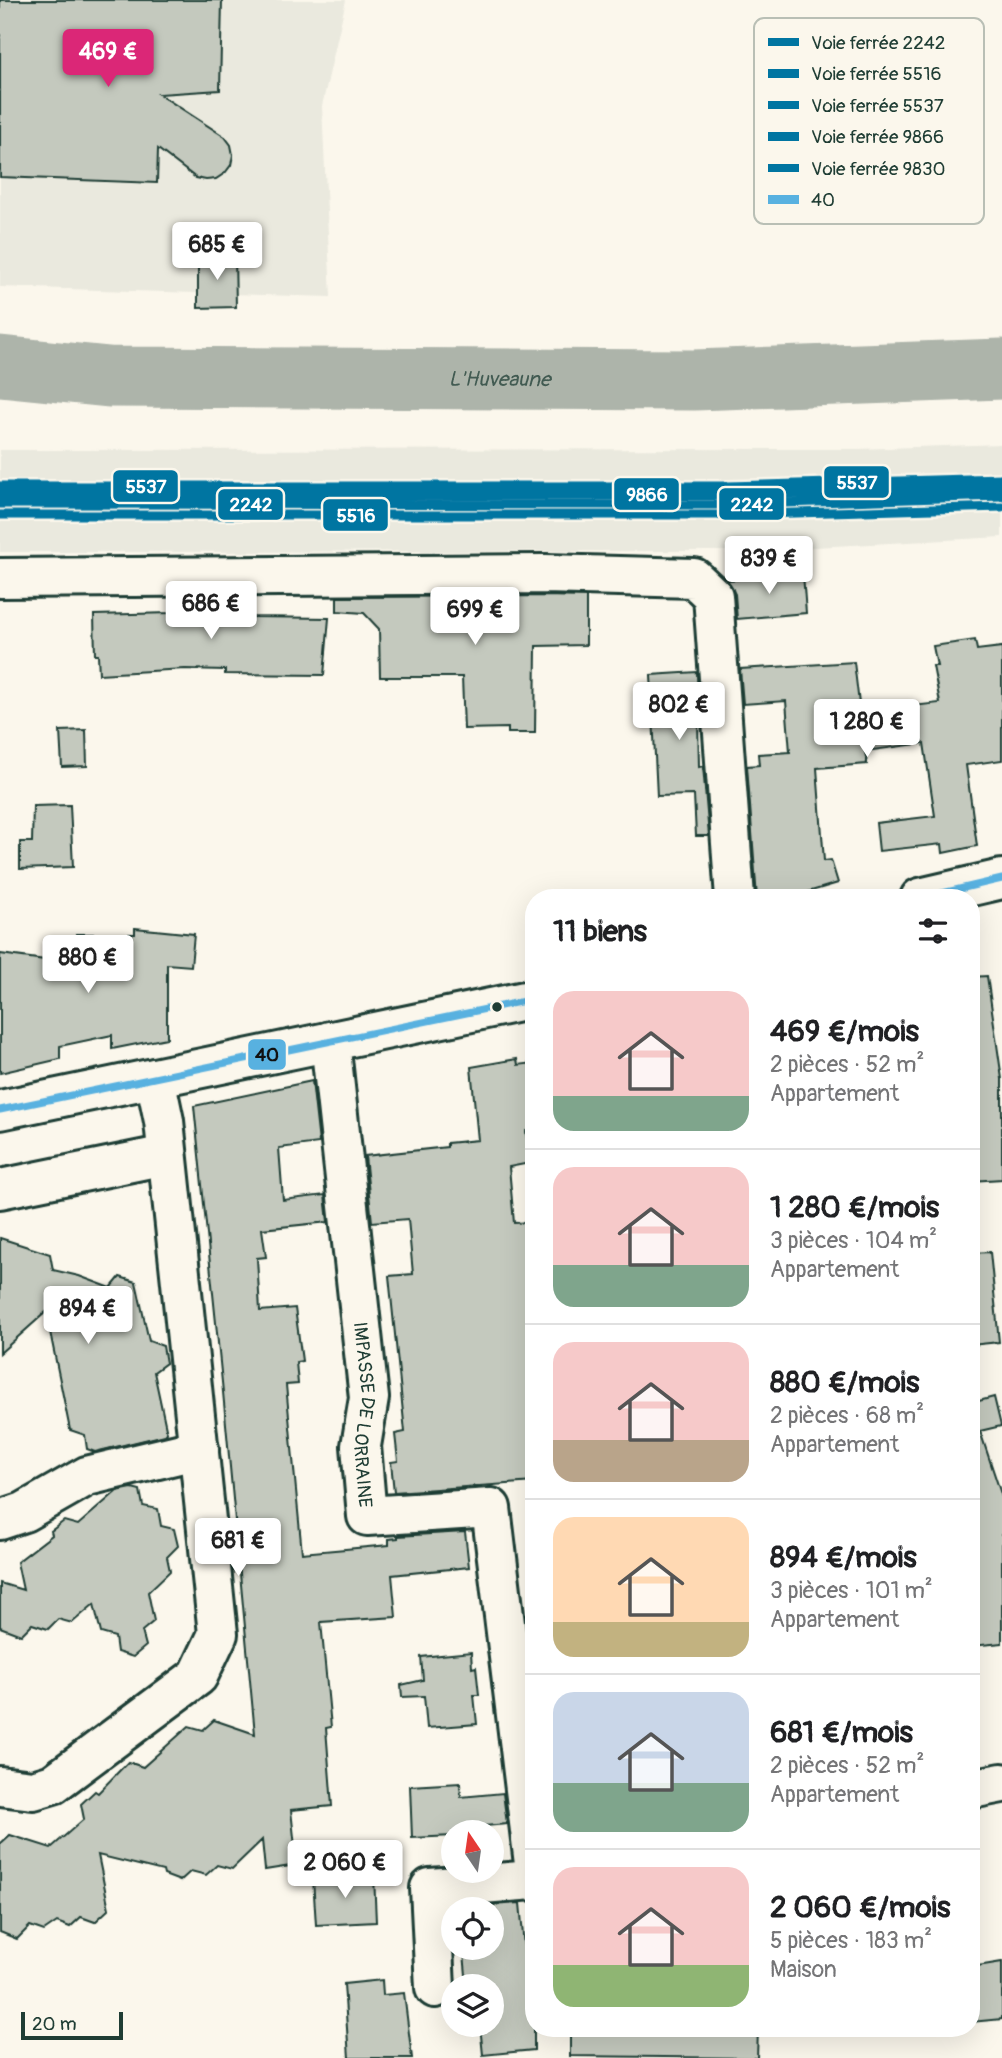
<!DOCTYPE html>
<html lang="fr">
<head>
<meta charset="utf-8">
<style>
	:root { --surface:#fff; --page:#f2f2f2; --text:#202124; --muted:#757577; --line:#e0e0e0; --accent:#db2777 }
	body { margin:0; font-family:Pangolin,sans-serif; background:var(--page); color:var(--text); height:100vh; display:flex; flex-direction:column; font-size:26px; white-space:nowrap }
	* { box-sizing:border-box; margin:0 }
	p { font-size:23px; color:var(--muted) }
	.icon { flex:none; width:38px; height:38px; fill:none; stroke:currentColor; stroke-width:2; stroke-linecap:round; stroke-linejoin:round }
	.map { position:relative; flex:1; overflow:hidden }
	.sheet { position:absolute; left:525px; top:889px; width:455px; height:1148px; display:flex; flex-direction:column; background:var(--surface); border-radius:28px; box-shadow:0 7px 28px #0002 }
	.sheet>* { flex:none }
	.needle { width:46px; rotate:347deg }
	.buttons { position:absolute; left:441px; top:1820px; display:grid; gap:14px }
	.buttons a { display:grid; place-items:center; width:63px; height:63px; border-radius:50%; background:var(--surface); box-shadow:0 7px 28px #0002; font-size:35px }
	.scale { position:absolute; left:21px; bottom:18px; width:102px; box-sizing:border-box; padding-left:7px; border:4px solid #1f3d34; border-top:0; font-size:19px; line-height:24px; white-space:nowrap; color:#1f3d34; -webkit-text-stroke:5px #fbf7ec; paint-order:stroke }
	.price { position:absolute; translate:-50% -60px; padding:0 16px; border-radius:7px; background:#fff; color:#222; font-size:23px; line-height:46px; filter:drop-shadow(0 2px 4px #0008) }
	.price::after { content:''; position:absolute; left:50%; top:42px; width:21px; height:16px; margin-left:-10px; background:inherit; clip-path:polygon(0 0,100% 0,50% 100%) }
	.price.selected { background:var(--accent); color:#fff }
	ul { padding:0; list-style:none }
	li { display:flex; align-items:center; gap:21px; height:175px; padding:0 28px }
	li+li { border-top:2px solid var(--line) }
	li span { display:grid; place-items:center; flex:none; width:196px; height:140px; border-radius:21px; color:#555 }
	li>.icon { margin-inline-start:auto }
	span .icon { width:84px; height:84px; fill:#fffc; stroke-width:1 }
	li b { font-size:30px }
	h2 { display:flex; justify-content:space-between; align-items:center; height:84px; padding:0 28px; font-size:30px }
	.map>svg:first-child { display:block }
</style>
</head>
<body>
<div class="map">
<svg width="1002" height="2058" viewBox="0 0 1002 2058">
	<rect width="100%" height="100%" fill="#fbf7ec"/>
	<filter id="ink" filterUnits="userSpaceOnUse"><feTurbulence type="fractalNoise" baseFrequency=".0143" numOctaves="2"/><feDisplacementMap in="SourceGraphic" scale="14" xChannelSelector="R" yChannelSelector="G"/><feConvolveMatrix kernelMatrix="1 2 1 2 8 2 1 2 1" color-interpolation-filters="sRGB"/></filter>
	<g filter="url(#ink)">
		<!-- built -->
		<path fill="#eae9de" d="M 0,0 L 346,0 L 322,106 L 331,297 L 0,287 Z
			M 1002,444 L 1002,537 L 739,551 L 0,552 L 0,450 L 858,449 Z"/>
		<g fill="none" stroke-linecap="round" stroke-linejoin="round">
			<!-- river -->
			<path stroke="#adb4aa" stroke-width="61" id="s1" d="M 0,366 L 109,377 L 694,380 L 1002,369"/>
		</g>
		<!-- building -->
		<path fill="#c4c9be" stroke="#1f3d34" stroke-width="2" d="M 0,0 L 222,0 L 220,90 L 159,94 L 225,137 L 231,145 L 233,155 L 231,165 L 225,173 L 216,179 L 206,180 L 196,178 L 158,149 L 157,183 L 0,177 Z
			M 235,256 L 236,307 L 198,308 L 198,257 Z
			M 803,574 L 806,613 L 737,619 L 735,594 L 727,580 Z
			M 545,596 L 586,597 L 586,645 L 536,646 L 535,733 L 508,733 L 508,728 L 464,729 L 462,677 L 380,677 L 379,629 L 364,613 L 337,611 L 337,597 Z
			M 216,598 L 252,598 L 252,617 L 329,618 L 324,675 L 225,674 L 225,670 L 185,669 L 99,674 L 98,655 L 95,655 L 94,615 L 171,613 L 171,606 L 191,606 L 216,612 Z
			M 975,640 L 977,650 L 1002,647 L 1002,760 L 966,765 L 977,846 L 943,853 L 942,844 L 879,851 L 876,823 L 935,816 L 924,743 L 865,751 L 867,764 L 817,768 L 824,861 L 831,860 L 838,883 L 788,898 L 757,898 L 747,766 L 759,765 L 758,754 L 790,752 L 786,701 L 743,704 L 740,669 L 854,662 L 860,712 L 940,703 L 933,666 L 937,666 L 933,646 Z
			M 697,672 L 699,767 L 703,766 L 709,836 L 696,836 L 694,795 L 657,796 L 651,675 Z
			M 86,730 L 87,766 L 62,767 L 60,731 Z
			M 70,805 L 73,867 L 20,869 L 20,842 L 32,842 L 33,806 Z
			M 135,928 L 194,934 L 191,966 L 167,964 L 167,1038 L 112,1049 L 112,1035 L 60,1046 L 60,1059 L 0,1073 L 0,954 L 75,964 L 76,934 L 135,934 Z
			M 987,976 L 1002,1079 L 1002,1179 L 971,1181 L 971,977 Z
			M 517,1059 L 518,1065 L 534,1063 L 534,1130 L 526,1131 L 530,1163 L 509,1167 L 514,1223 L 534,1222 L 534,1482 L 394,1492 L 391,1462 L 398,1461 L 395,1434 L 405,1432 L 389,1276 L 413,1274 L 408,1219 L 372,1222 L 365,1156 L 447,1147 L 447,1143 L 478,1140 L 471,1067 Z
			M 312,1081 L 319,1143 L 279,1148 L 283,1200 L 325,1195 L 328,1222 L 262,1229 L 266,1257 L 257,1258 L 260,1311 L 295,1308 L 302,1361 L 296,1362 L 298,1384 L 286,1385 L 302,1553 L 389,1545 L 389,1539 L 398,1538 L 398,1536 L 465,1532 L 469,1567 L 392,1575 L 396,1617 L 321,1622 L 331,1727 L 326,1728 L 332,1806 L 291,1810 L 297,1865 L 265,1870 L 262,1840 L 232,1869 L 217,1865 L 206,1875 L 191,1871 L 180,1881 L 164,1875 L 163,1871 L 98,1855 L 109,1909 L 95,1922 L 81,1917 L 70,1927 L 57,1922 L 44,1931 L 30,1926 L 17,1939 L 0,1932 L 0,1844 L 10,1835 L 51,1848 L 84,1819 L 81,1804 L 95,1791 L 98,1793 L 128,1762 L 143,1767 L 189,1726 L 203,1730 L 214,1720 L 255,1734 L 223,1392 L 194,1106 Z
			M 0,1238 L 50,1254 L 53,1270 L 79,1276 L 111,1288 L 120,1277 L 136,1282 L 149,1341 L 163,1346 L 166,1363 L 154,1372 L 167,1433 L 165,1435 L 95,1452 L 87,1449 L 85,1435 L 70,1430 L 46,1312 L 0,1353 Z
			M 990,1252 L 999,1342 L 971,1345 L 971,1253 Z
			M 994,1397 L 1001,1426 L 980,1431 L 1002,1497 L 1002,1643 L 971,1646 L 971,1403 Z
			M 132,1488 L 140,1490 L 143,1506 L 158,1509 L 161,1526 L 174,1529 L 178,1546 L 167,1557 L 170,1571 L 148,1592 L 154,1621 L 142,1631 L 146,1646 L 133,1657 L 117,1652 L 115,1637 L 101,1633 L 94,1604 L 72,1623 L 58,1619 L 48,1629 L 32,1624 L 21,1635 L 0,1627 L 0,1583 L 23,1590 L 17,1562 L 52,1535 L 51,1531 L 64,1521 L 78,1525 L 117,1491 Z
			M 471,1652 L 472,1668 L 476,1667 L 479,1695 L 474,1695 L 477,1724 L 427,1728 L 424,1696 L 402,1697 L 401,1685 L 423,1680 L 421,1657 Z
			M 460,1783 L 461,1797 L 503,1793 L 507,1824 L 473,1827 L 473,1832 L 453,1832 L 453,1836 L 412,1838 L 410,1786 Z
			M 374,1875 L 376,1922 L 316,1925 L 313,1879 Z
			M 520,1903 L 530,2012 L 534,2012 L 534,2050 L 483,2055 L 480,2025 L 492,2025 L 492,1986 L 467,1986 L 464,1953 L 474,1953 L 474,1948 L 492,1948 L 492,1909 L 475,1909 L 475,1906 Z
			M 1002,1962 L 1002,2019 L 971,2022 L 971,1967 Z
			M 382,1980 L 383,1995 L 404,1993 L 412,2058 L 349,2058 L 344,1984 Z
			M 570,2028 L 758,2029 L 757,2058 L 570,2056 Z"/>
		<g fill="none" stroke-linecap="round" stroke-linejoin="round">
			<defs>
				<g id="minor">
					<path d="M 0,578 L 545,574 L 694,578 L 713,596 L 735,898"/>
					<path d="M 920,898 L 1002,879"/>
					<path id="s2" d="M 330,1041 L 369,1398 L 361,1446 L 367,1516 L 491,1508 L 534,1864"/>
					<path d="M 0,1110 L 534,999"/>
					<path d="M 0,1189 L 166,1155"/>
					<path d="M 0,1520 L 24,1512 L 87,1476 L 199,1449"/>
					<path d="M 0,1786 L 33,1790 L 53,1784 L 198,1676 L 218,1634 L 164,1121 L 155,1078"/>
					<path d="M 971,1789 L 1002,1783"/>
					<path d="M 435,1988 L 430,1888 L 534,1880"/>
				</g>
			</defs>
			<!-- minor casing -->
			<use href="#minor" stroke="#1f3d34" stroke-width="44"/>
			<!-- minor -->
			<use href="#minor" stroke="#fbf7ec" stroke-width="38"/>
			<defs>
				<path id="bus-1" d="M 921,898 L 1002,879
					M 0,1110 L 534,999"/>
			</defs>
			<!-- bus-1 casing -->
			<use href="#bus-1" stroke="#fbf7ec" stroke-width="12"/>
			<!-- bus-1 -->
			<use href="#bus-1" stroke="#58b1e0" stroke-width="7"/>
			<defs>
				<path id="rail-1" d="M 0,504 L 727,505 L 1002,496"/>
				<path id="rail-2" d="M 0,515 L 727,515 L 1002,507"/>
				<path id="rail-3" d="M 0,486 L 728,486 L 1002,478"/>
				<path id="rail-4" d="M 0,494 L 727,494 L 1002,486"/>
				<path id="rail-5" d="M 0,496 L 728,496 L 1002,489"/>
			</defs>
			<!-- rail-1 casing -->
			<use href="#rail-1" stroke="#fbf7ec" stroke-width="14"/>
			<!-- rail-2 casing -->
			<use href="#rail-2" stroke="#fbf7ec" stroke-width="14"/>
			<!-- rail-3 casing -->
			<use href="#rail-3" stroke="#fbf7ec" stroke-width="14"/>
			<!-- rail-4 casing -->
			<use href="#rail-4" stroke="#fbf7ec" stroke-width="14"/>
			<!-- rail-5 casing -->
			<use href="#rail-5" stroke="#fbf7ec" stroke-width="14"/>
			<!-- rail-1 -->
			<use href="#rail-1" stroke="#0075a1" stroke-width="9"/>
			<!-- rail-2 -->
			<use href="#rail-2" stroke="#0075a1" stroke-width="9"/>
			<!-- rail-3 -->
			<use href="#rail-3" stroke="#0075a1" stroke-width="9"/>
			<!-- rail-4 -->
			<use href="#rail-4" stroke="#0075a1" stroke-width="9"/>
			<!-- rail-5 -->
			<use href="#rail-5" stroke="#0075a1" stroke-width="9"/>
		</g>
	</g>
	<!-- markers -->
	<circle fill="#1f3d34" stroke="#fbf7ec" stroke-width="2.5" cx="497" cy="1007" r="6"/>
	<g text-anchor="middle" stroke-width="5" stroke-linejoin="round" paint-order="stroke">
		<!-- street labels -->
		<g font-size="19" fill="#1f3d34" stroke="#fbf7ec">
			<text dy="7" stroke="none"><textPath href="#s2" startOffset="376">IMPASSE DE LORRAINE</textPath></text>
		</g>
		<!-- water labels -->
		<g font-size="21" font-style="italic" fill="#425b52" stroke="#fbf7ec">
			<text dy="7" stroke="none"><textPath href="#s1" startOffset="500">L'Huveaune</textPath></text>
		</g>
	</g>
	<!-- legend -->
	<rect x="754" y="18" width="230" height="206" rx="10" fill="#fbf7ec" stroke="#b9bfb5" stroke-width="2"/>
	<rect x="768" y="38" width="31" height="8" fill="#0075a1"/>
	<rect x="768" y="69" width="31" height="9" fill="#0075a1"/>
	<rect x="768" y="101" width="31" height="8" fill="#0075a1"/>
	<rect x="768" y="132" width="31" height="9" fill="#0075a1"/>
	<rect x="768" y="164" width="31" height="8" fill="#0075a1"/>
	<rect x="768" y="195" width="31" height="9" fill="#58b1e0"/>
	<g font-size="19" fill="#1f3d34">
		<text x="811" y="49">Voie ferrée 2242</text>
		<text x="811" y="80">Voie ferrée 5516</text>
		<text x="811" y="112">Voie ferrée 5537</text>
		<text x="811" y="143">Voie ferrée 9866</text>
		<text x="811" y="175">Voie ferrée 9830</text>
		<text x="811" y="206">40</text>
	</g>
	<g stroke="#fbf7ec" stroke-width="2.5">
		<rect x="823" y="465" width="67" height="34" rx="7" fill="#0075a1"/>
		<rect x="112" y="469" width="67" height="34" rx="7" fill="#0075a1"/>
		<rect x="613" y="477" width="67" height="34" rx="7" fill="#0075a1"/>
		<rect x="718" y="487" width="67" height="34" rx="7" fill="#0075a1"/>
		<rect x="217" y="488" width="67" height="33" rx="7" fill="#0075a1"/>
		<rect x="322" y="498" width="67" height="34" rx="7" fill="#0075a1"/>
		<rect x="247" y="1038" width="40" height="33" rx="7" fill="#58b1e0"/>
	</g>
	<g font-size="19" text-anchor="middle" font-weight="bold" fill="#fff">
		<text x="857" y="489">5537</text>
		<text x="146" y="493">5537</text>
		<text x="647" y="501">9866</text>
		<text x="752" y="511">2242</text>
		<text x="251" y="511">2242</text>
		<text x="356" y="522">5516</text>
	</g>
	<g font-size="19" text-anchor="middle" font-weight="bold" fill="#111">
		<text x="267" y="1061">40</text>
	</g>
</svg>
<div class="buttons">
<a><svg class="needle" viewBox="-14 -14 28 28"><path d="M0-13l5 13h-10z" fill="#e53935"/><path d="M0 13l5-13h-10z" fill="#757577"/></svg></a>
<a><svg class="icon" aria-label="locate" viewBox="0 0 24 24"><circle cx="12" cy="12" r="6"/><path d="M12 2v4M12 18v4M2 12h4M18 12h4"/></svg></a>
<a><svg class="icon" aria-label="layers" viewBox="0 0 24 24"><path d="M12 4l9 5-9 5-9-5zM3 14l9 5 9-5"/></svg></a>
</div>
<div class="scale">20 m</div>
<b class="price selected" style="left:108px;top:89px">469 €</b>
<b class="price" style="left:217px;top:282px">685 €</b>
<b class="price" style="left:769px;top:596px">839 €</b>
<b class="price" style="left:211px;top:641px">686 €</b>
<b class="price" style="left:475px;top:647px">699 €</b>
<b class="price" style="left:679px;top:742px">802 €</b>
<b class="price" style="left:867px;top:759px">1 280 €</b>
<b class="price" style="left:88px;top:995px">880 €</b>
<b class="price" style="left:88px;top:1346px">894 €</b>
<b class="price" style="left:238px;top:1578px">681 €</b>
<b class="price" style="left:345px;top:1900px">2 060 €</b>
<section class="sheet">
<h2>11 biens<svg class="icon" aria-label="filters" viewBox="0 0 24 24"><path d="M4 7h16M4 17h16"/><circle cx="9" cy="7" r="2"/><circle cx="15" cy="17" r="2"/></svg></h2>
<ul>
<li><span style="background:linear-gradient(#f6c9c9 75%,#7fa58c 0)"><svg class="icon" aria-label="home" viewBox="0 0 24 24"><path d="M3 11l9-7 9 7M6 9v11h12V9"/></svg></span><div><b>469 €/mois</b><p>2 pièces · 52 m²</p><p>Appartement</p></div></li>
<li><span style="background:linear-gradient(#f6c9c9 70%,#7fa58c 0)"><svg class="icon" aria-label="home" viewBox="0 0 24 24"><path d="M3 11l9-7 9 7M6 9v11h12V9"/></svg></span><div><b>1 280 €/mois</b><p>3 pièces · 104 m²</p><p>Appartement</p></div></li>
<li><span style="background:linear-gradient(#f6c9c9 70%,#b9a48a 0)"><svg class="icon" aria-label="home" viewBox="0 0 24 24"><path d="M3 11l9-7 9 7M6 9v11h12V9"/></svg></span><div><b>880 €/mois</b><p>2 pièces · 68 m²</p><p>Appartement</p></div></li>
<li><span style="background:linear-gradient(#ffd9b3 75%,#c2b280 0)"><svg class="icon" aria-label="home" viewBox="0 0 24 24"><path d="M3 11l9-7 9 7M6 9v11h12V9"/></svg></span><div><b>894 €/mois</b><p>3 pièces · 101 m²</p><p>Appartement</p></div></li>
<li><span style="background:linear-gradient(#c9d6e8 65%,#7fa58c 0)"><svg class="icon" aria-label="home" viewBox="0 0 24 24"><path d="M3 11l9-7 9 7M6 9v11h12V9"/></svg></span><div><b>681 €/mois</b><p>2 pièces · 52 m²</p><p>Appartement</p></div></li>
<li><span style="background:linear-gradient(#f6c9c9 70%,#8fb573 0)"><svg class="icon" aria-label="home" viewBox="0 0 24 24"><path d="M3 11l9-7 9 7M6 9v11h12V9"/></svg></span><div><b>2 060 €/mois</b><p>5 pièces · 183 m²</p><p>Maison</p></div></li>
</ul>
</section>
</div>
</body>
</html>
